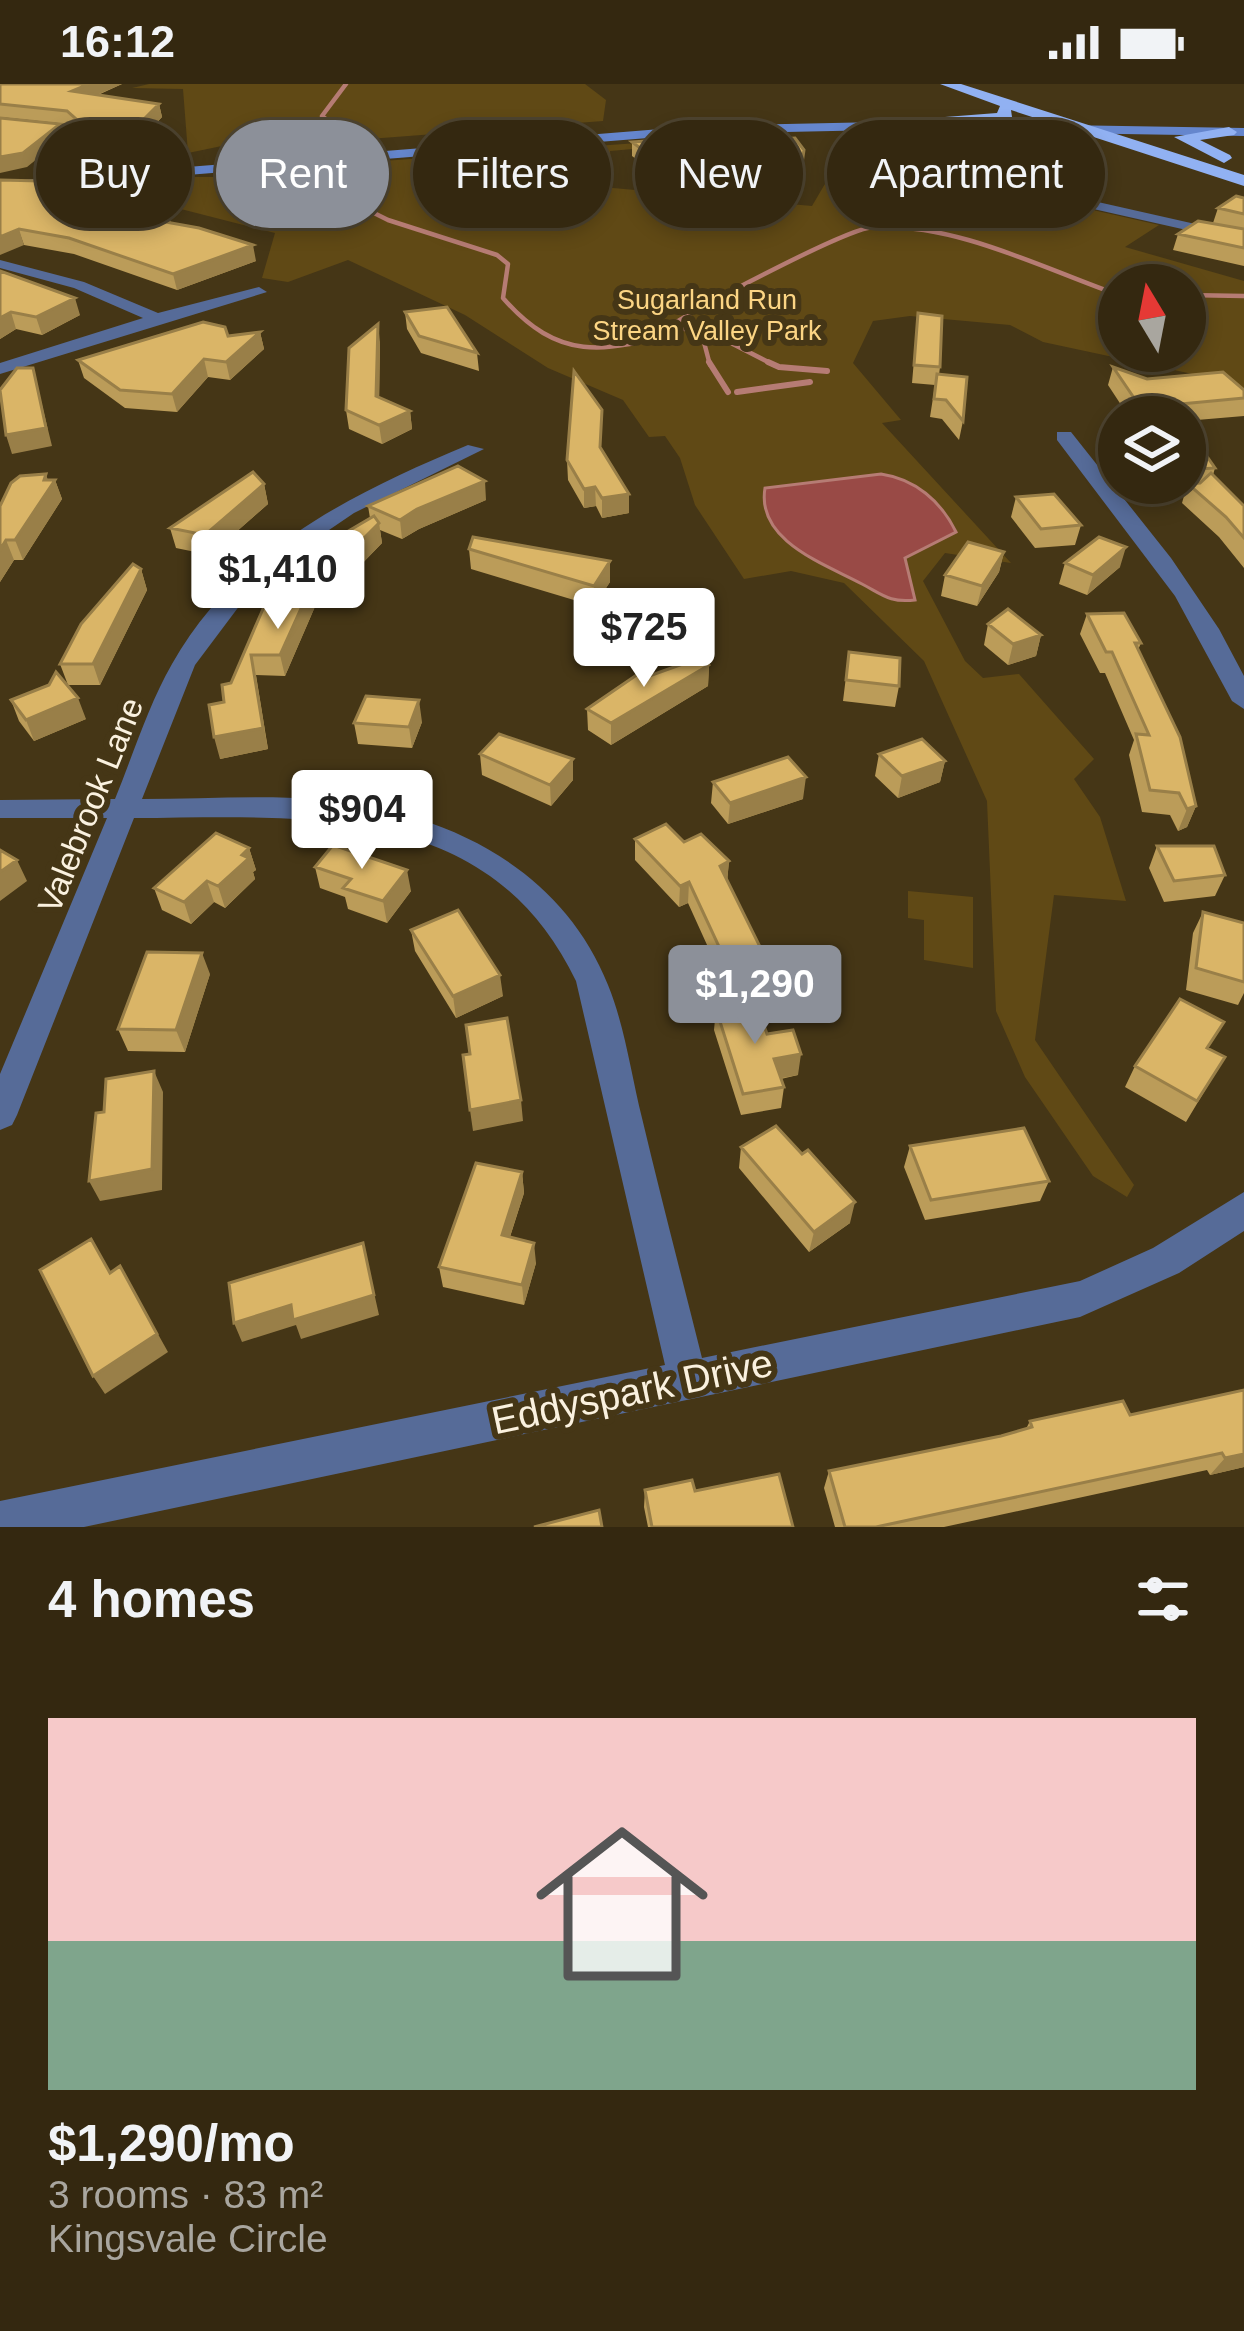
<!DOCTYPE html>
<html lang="en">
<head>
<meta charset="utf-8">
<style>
	:root { --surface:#342810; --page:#3f341e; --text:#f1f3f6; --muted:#a9a69f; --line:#4e4430; --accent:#8c9099 }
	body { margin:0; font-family:Arial,sans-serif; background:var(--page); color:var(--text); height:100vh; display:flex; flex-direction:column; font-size:45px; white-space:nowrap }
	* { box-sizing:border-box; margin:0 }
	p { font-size:39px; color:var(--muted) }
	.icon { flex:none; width:66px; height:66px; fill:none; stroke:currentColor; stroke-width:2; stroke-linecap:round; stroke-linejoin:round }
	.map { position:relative; height:1443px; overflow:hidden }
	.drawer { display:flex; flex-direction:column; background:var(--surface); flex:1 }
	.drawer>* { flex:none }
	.banner { position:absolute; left:36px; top:36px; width:1173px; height:108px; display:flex; gap:24px }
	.needle { width:78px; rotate:350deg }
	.tools { position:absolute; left:1098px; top:180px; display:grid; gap:24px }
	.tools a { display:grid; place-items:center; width:108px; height:108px; border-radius:50%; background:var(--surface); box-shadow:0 6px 18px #0003,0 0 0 3px var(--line); font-size:60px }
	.price { position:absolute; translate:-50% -102px; padding:0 27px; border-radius:12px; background:#fff; color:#222; font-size:39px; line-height:78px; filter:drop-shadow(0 3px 6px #0008) }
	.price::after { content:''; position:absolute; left:50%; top:72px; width:36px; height:27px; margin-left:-18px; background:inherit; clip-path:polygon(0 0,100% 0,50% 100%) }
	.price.active { background:var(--accent); color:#fff }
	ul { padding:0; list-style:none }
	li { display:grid; align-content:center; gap:24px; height:636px; padding:0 48px }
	li span { display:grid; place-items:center; height:372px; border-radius:0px; color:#555 }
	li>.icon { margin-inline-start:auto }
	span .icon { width:216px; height:216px; fill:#fffc; stroke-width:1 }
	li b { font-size:51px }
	h2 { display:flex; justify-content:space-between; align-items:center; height:144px; padding:0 48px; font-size:51px }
	.tag { padding:0 42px; border-radius:54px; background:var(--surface); box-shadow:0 6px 18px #0003,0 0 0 3px var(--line); font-size:42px; line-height:108px }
	.tag.active { background:var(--accent); color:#fff }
	.status { display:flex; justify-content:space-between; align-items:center; height:84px; padding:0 60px; background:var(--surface); direction:ltr }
	.status svg { height:33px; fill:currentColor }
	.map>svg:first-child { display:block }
</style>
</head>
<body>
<div class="status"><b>16:12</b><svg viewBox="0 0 49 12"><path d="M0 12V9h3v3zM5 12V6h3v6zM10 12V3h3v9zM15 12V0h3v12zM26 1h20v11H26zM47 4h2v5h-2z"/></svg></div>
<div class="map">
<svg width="1244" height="1443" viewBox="0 0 1244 1443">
	<rect width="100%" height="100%" fill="#453616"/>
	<!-- green -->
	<path fill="#604915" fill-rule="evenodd" d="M 149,0 L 585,0 L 606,16 L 603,37 L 251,64 L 246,57 L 188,69 L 183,5 L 132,4 Z
		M 680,56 L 701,59 L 610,67 L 612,86 L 592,91 L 602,103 L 812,122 L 829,93 L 873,101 L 913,94 L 969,98 L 951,115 L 1017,134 L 1053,117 L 1159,141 L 1125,163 L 1244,197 L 1244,308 L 1216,295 L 1043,258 L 1010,241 L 910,232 L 873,237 L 853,279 L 901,336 L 882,339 L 1011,479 L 945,469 L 923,497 L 965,577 L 983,594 L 1019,590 L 1094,675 L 1074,695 L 1100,733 L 1126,817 L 1054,811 L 1035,956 L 1134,1101 L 1127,1113 L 1093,1092 L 1025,993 L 996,927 L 987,717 L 924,577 L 844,499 L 791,487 L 744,495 L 695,421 L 680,374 L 665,352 L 649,353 L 623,316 L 548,284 L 465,231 L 348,176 L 288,198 L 262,194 L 275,149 L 173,123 L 94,153 L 68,148 L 144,118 L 144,100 L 174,93 L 276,93 L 269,85 ZM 1119,201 L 1185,201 L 1185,267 L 1119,267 Z
		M 908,807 L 973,813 L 973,884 L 924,876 L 924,836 L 908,834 Z"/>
	<!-- water -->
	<path fill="#994a46" stroke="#b67c74" stroke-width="3" d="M 881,390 C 915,395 941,417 956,448 L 905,474 L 915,516 C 890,519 883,511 862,500 C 825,480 756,457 765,404 Z"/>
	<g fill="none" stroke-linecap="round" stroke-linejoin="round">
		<!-- stream-far1 -->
		<path stroke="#b67c74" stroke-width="4.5" d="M 273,63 L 339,45 L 322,32 L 346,0
			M 286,85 L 388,136 L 497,171 L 508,180 L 503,214 C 558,277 604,270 679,247 L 675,239 C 703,221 846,145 873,143 C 956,139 1042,184 1119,211
			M 1185,211 L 1244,212
			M 677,244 L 701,247 L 710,281
			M 727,257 L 774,281"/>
		<!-- stream -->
		<path stroke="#b67c74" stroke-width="6" d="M 709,278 L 728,308
			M 768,278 L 779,283 L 827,287
			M 737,308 L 810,298"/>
		<!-- street -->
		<path fill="#566b98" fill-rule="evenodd" d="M 864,86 L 969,89 L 1244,151 L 1244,159 L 969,97 L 868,93 Z
			M 0,176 L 84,198 L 158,229 L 259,203 L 267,208 L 0,290 L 0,279 L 143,234 L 74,204 L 0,184 Z
			M 1057,348 L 1071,348 L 1171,474 L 1219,545 L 1244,592 L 1244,625 L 1232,617 L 1175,512 L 1057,356 Z
			M 468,361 L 484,365 L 354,429 L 282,478 L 249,509 L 195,581 L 142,715 C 199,715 259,711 316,715 C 439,725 560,780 608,901 C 625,943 631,990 642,1034 C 661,1114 682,1194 702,1274 L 1080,1197 L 1153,1164 L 1244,1108 L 1244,1147 L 1179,1189 L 1080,1233 L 84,1443 L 0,1443 L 0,1417 L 665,1281 L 576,897 C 489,716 305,733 134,734 L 17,1031 L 12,1041 L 0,1046 L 0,990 L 107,734 L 0,734 L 0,716 L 115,715 C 133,671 148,622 172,580 C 236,466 353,409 468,361 Z"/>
		<!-- secondary -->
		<path fill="#6586cd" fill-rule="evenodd" d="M 880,38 L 1244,44 L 1244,52 L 880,46 L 698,50 L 0,106 L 0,98 L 698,42 Z"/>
		<!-- highway -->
		<path fill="#91b1f2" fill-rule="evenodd" d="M 940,0 L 961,0 L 1244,91 L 1244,102 L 1011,26 L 1012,33 L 945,39 L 945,33 L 997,29 L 1000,22 Z
			M 1229,43 L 1237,48 L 1234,51 L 1200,56 L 1230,71 L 1232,74 L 1224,79 L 1174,53 Z"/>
	</g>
	<!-- wall -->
	<path fill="#bb9c59" d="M 0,0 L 122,0 L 98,11 L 159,20 L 162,33 L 136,61 L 93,69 L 70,54 L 68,40 L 0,33 Z
		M 765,56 L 803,81 L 798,109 L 688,104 L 688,93 L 664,96 L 632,72 L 632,58 Z
		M 1076,76 L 1073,91 L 1054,103 L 1017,95 L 1020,81 Z
		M 1000,93 L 1034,116 L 1019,126 L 981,118 L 984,103 Z
		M 0,96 L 84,111 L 171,139 L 256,177 L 177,206 L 74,170 L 24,161 Z
		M 1244,114 L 1244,182 L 1173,166 L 1178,150 L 1213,139 L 1218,124 Z
		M 0,187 L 80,231 L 42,251 L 16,245 L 0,255 Z
		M 405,228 L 477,269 L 479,287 L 421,269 L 407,245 Z
		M 918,229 L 940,283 L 939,291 L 963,337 L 959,356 L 942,335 L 930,333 L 935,301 L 912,299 Z
		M 260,248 L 264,265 L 230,296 L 208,293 L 177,328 L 125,324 L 84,294 L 78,276 Z
		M 380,258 L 379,314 L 410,327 L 412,345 L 382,360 L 349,345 L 346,326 Z
		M 1113,283 L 1147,295 L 1244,306 L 1244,332 L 1185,337 L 1185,333 L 1129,333 L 1108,301 Z
		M 1185,341 L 1215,384 L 1213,391 L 1244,422 L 1244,484 L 1219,453 L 1182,419 L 1186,405 L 1172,406 L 1166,399 L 1185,399 Z
		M 601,364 L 629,429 L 602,434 L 596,422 L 584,424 L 568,396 L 567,376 Z
		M 48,396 L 55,396 L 62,415 L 23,476 L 14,476 L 0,498 L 0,422 Z
		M 264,400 L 268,420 L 210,471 L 176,464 L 170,444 Z
		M 1016,413 L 1081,441 L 1075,461 L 1035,464 L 1011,433 Z
		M 486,416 L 419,445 L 402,455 L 380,446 L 382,459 L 323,520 L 317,518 L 285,592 L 256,591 L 268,665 L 220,675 L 224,618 L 231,599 L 330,454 L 331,458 L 370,434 L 368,422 Z
		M 469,465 L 610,498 L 594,522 L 471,485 Z
		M 1004,468 L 999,488 L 977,522 L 941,512 L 945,491 Z
		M 1065,479 L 1120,483 L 1087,511 L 1059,500 Z
		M 141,485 L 147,506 L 100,601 L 68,601 L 60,580 Z
		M 1087,530 L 1141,559 L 1138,566 L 1196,722 L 1187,743 L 1178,747 L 1170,731 L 1142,728 L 1129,671 L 1134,656 L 1105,589 L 1100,589 L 1080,550 Z
		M 988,540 L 1041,551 L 1036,572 L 1008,581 L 984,561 Z
		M 849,568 L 899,602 L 895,623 L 843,617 Z
		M 709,581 L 708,602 L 611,661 L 588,646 L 587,625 L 649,592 Z
		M 11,616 L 86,635 L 34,657 L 19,637 Z
		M 422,638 L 412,664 L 358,660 L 354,639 Z
		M 480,670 L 573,696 L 551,722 L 482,691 Z
		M 879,670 L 945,677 L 940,698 L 898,714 L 875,692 Z
		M 713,698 L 803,715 L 728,740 L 711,719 Z
		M 635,755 L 684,758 L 729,777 L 727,798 L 771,885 L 768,907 L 732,916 L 688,819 L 679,823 L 635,776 Z
		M 1157,762 L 1225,791 L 1215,812 L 1164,818 L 1149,784 Z
		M 249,764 L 256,786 L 253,788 L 255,795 L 225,824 L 214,818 L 191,840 L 162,826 L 154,804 Z
		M 315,783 L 411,807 L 387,839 L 348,825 L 345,813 L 320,804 Z
		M 1203,828 L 1244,839 L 1244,909 L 1238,921 L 1186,906 L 1193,849 Z
		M 411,846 L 503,912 L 456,934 L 415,867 Z
		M 210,890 L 185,968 L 128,967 L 118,945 Z
		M 716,925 L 767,950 L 798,991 L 781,995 L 784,1003 L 781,1024 L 741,1031 L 714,946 Z
		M 1209,965 L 1225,973 L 1186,1038 L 1125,1003 L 1135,982 Z
		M 910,1062 L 1049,1097 L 1040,1117 L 925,1136 L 904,1083 Z
		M 741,1063 L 850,1139 L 809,1168 L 739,1084 Z
		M 522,1088 L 524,1109 L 510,1153 L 536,1179 L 524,1221 L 443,1203 L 439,1183 Z
		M 1244,1306 L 1244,1383 L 1210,1391 L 1207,1386 L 944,1443 L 835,1443 L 824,1404 L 829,1387 L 1001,1352 L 1026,1345 L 1030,1337 L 1130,1331 Z
		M 645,1406 L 695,1407 L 793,1443 L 648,1443 L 644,1423 Z"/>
	<!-- shaded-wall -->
	<path fill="#997f48" d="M 89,0 L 122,0 L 76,20 L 72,7 Z
		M 159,20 L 162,33 L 136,61 L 93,69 L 89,55 Z
		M 60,40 L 63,54 L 27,83 L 0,89 L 0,73 Z
		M 1076,76 L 1073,91 L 1054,103 L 1057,89 Z
		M 692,78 L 688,93 L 664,96 L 664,82 Z
		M 81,98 L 85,113 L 59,112 Z
		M 1037,101 L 1034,116 L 1019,126 L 1022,111 Z
		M 168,128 L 172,143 L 149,135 Z
		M 19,145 L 24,161 L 0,171 L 0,153 Z
		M 253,161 L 256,177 L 177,206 L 173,190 Z
		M 75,214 L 80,231 L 42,251 L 36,233 Z
		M 11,228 L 16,245 L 0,255 L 0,234 Z
		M 378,240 L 380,258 L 379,331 L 376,312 Z
		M 260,248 L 264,265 L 230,296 L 226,278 Z
		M 204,275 L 208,293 L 177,328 L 172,310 Z
		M 33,284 L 52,362 L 12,370 L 6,351 Z
		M 410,327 L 412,345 L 382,360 L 379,341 Z
		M 46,390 L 50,403 L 55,396 L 62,415 L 23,476 L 15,456 Z
		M 485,397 L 486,416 L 419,445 L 402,455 L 400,436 L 417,425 Z
		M 264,400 L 268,420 L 210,471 L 205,451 Z
		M 595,403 L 596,422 L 584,424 L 584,405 Z
		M 629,410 L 629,429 L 602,434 L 602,414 Z
		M 379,439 L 382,459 L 323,520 L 319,499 Z
		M 6,456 L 14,476 L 0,498 L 0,466 Z
		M 1126,463 L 1120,483 L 1087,511 L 1093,491 Z
		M 1004,468 L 999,488 L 977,522 L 982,502 Z
		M 610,477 L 610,498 L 594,522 L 594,502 Z
		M 141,485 L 147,506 L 100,601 L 93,580 Z
		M 313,498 L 317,518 L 285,592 L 280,571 Z
		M 1041,551 L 1036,572 L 1008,581 L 1013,560 Z
		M 251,571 L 268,665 L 220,675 L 214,653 Z
		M 709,581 L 708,602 L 611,661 L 611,639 Z
		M 78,614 L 86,635 L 34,657 L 26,636 Z
		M 419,616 L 422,638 L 412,664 L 409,643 Z
		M 573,675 L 573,696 L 551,722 L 550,701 Z
		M 945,677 L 940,698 L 898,714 L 902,692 Z
		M 806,693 L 803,715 L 728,740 L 730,719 Z
		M 1196,722 L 1187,743 L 1178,747 L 1187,725 Z
		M 249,764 L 256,786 L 253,788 L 255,795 L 225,824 L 218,802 Z
		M 17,776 L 27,797 L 0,817 L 0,788 Z
		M 729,777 L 727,799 L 720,782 Z
		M 407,786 L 411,807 L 387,839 L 383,817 Z
		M 207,797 L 214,818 L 191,840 L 184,818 Z
		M 689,798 L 688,819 L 679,823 L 680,802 Z
		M 202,869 L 210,890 L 185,968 L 176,946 Z
		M 771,885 L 768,907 L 732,916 L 734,895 Z
		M 500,891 L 503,912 L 456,934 L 453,912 Z
		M 801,970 L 798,991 L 771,996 L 774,975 Z
		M 154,987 L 163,1008 L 162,1106 L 100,1117 L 89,1097 Z
		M 521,1016 L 523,1037 L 473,1047 L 470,1026 Z
		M 522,1088 L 524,1109 L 504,1171 L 502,1151 Z
		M 855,1118 L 850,1139 L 809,1168 L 814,1148 Z
		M 363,1159 L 379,1231 L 301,1255 L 296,1241 L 242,1258 L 234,1239 Z
		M 534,1159 L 536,1179 L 524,1221 L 522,1201 Z
		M 120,1182 L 168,1268 L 105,1310 L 93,1292 Z
		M 1244,1370 L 1244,1383 L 1210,1391 L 1225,1374 Z"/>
	<!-- building -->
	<path fill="#dab567" stroke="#997f48" stroke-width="3" d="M 0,0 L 89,0 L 72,7 L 159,20 L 132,47 L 89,55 L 66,40 L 76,35 L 67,27 L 0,20 Z
		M 0,34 L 60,40 L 23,69 L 0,73 Z
		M 764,49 L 765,56 L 795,54 L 804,66 L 800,94 L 688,89 L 692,78 L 664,82 L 632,58 Z
		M 1040,69 L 1076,76 L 1057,89 L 1020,81 Z
		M 1000,93 L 1037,101 L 1022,111 L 984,103 Z
		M 0,96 L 81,98 L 59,112 L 105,110 L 168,128 L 149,135 L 199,144 L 253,161 L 173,190 L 69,154 L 19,145 L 0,153 Z
		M 1236,112 L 1244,114 L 1244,130 L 1218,124 Z
		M 1198,137 L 1244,145 L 1244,164 L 1178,150 Z
		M 0,187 L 75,214 L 36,233 L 11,228 L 0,234 Z
		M 447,223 L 477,269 L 419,252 L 405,228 Z
		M 918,229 L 942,232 L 940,283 L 914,281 Z
		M 203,238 L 225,243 L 228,252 L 260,248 L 226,278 L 204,275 L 172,310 L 120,306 L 78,276 Z
		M 378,240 L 376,312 L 410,327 L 379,341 L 346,326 L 349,264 Z
		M 1113,283 L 1147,295 L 1223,288 L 1244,306 L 1244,314 L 1170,321 L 1179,333 L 1147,333 Z
		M 17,284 L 33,284 L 46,344 L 6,351 L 0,306 Z
		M 574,287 L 602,326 L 600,363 L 629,410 L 602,414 L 595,403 L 584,405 L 567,376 Z
		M 937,290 L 967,293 L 963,337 L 946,316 L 934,315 Z
		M 1185,341 L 1215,384 L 1185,386 Z
		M 458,382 L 485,397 L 417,425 L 400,436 L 368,422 Z
		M 253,388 L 264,400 L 205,451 L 170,444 Z
		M 1211,389 L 1244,422 L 1244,454 L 1226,433 L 1188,400 L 1200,399 Z
		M 46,390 L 44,396 L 55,396 L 15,456 L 6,456 L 0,466 L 0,422 L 11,399 L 20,392 Z
		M 1054,410 L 1081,441 L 1041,445 L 1016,413 Z
		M 374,432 L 379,439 L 319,499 L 313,498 L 280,571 L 251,571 L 263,644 L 214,653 L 209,621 L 224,618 L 222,601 L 231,599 L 266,518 L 321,459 L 330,454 L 328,459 Z
		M 473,453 L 610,477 L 594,502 L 469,465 Z
		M 1099,453 L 1126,463 L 1093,491 L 1065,479 Z
		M 968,458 L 1004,468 L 982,502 L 945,491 Z
		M 133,480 L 141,485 L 93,580 L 60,580 L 81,540 Z
		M 1008,525 L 1041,551 L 1013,560 L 988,540 Z
		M 1124,529 L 1141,559 L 1135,559 L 1180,653 L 1196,722 L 1187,725 L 1179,709 L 1150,706 L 1136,650 L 1149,651 L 1112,568 L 1106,568 L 1087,530 Z
		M 849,568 L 900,574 L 899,602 L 846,596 Z
		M 705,572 L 709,581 L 611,639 L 587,625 L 641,588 L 649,592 Z
		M 56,588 L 78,614 L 26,636 L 11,616 L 49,601 Z
		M 366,612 L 419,616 L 409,643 L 354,639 Z
		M 499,650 L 573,675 L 550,701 L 480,670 Z
		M 922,655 L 945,677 L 902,692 L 879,670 Z
		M 788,673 L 806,693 L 730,719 L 713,698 Z
		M 666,740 L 684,758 L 701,750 L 729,777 L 720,782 L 771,885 L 734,895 L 689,798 L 680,802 L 635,755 Z
		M 216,749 L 249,764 L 242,771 L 249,774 L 218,802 L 207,797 L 184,818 L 154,804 Z
		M 333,761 L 407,786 L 383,817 L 343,804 L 351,795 L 315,783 Z
		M 1157,762 L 1214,762 L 1225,791 L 1174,797 Z
		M 0,766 L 17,776 L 0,788 Z
		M 458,826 L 500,891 L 453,912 L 411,846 Z
		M 1203,828 L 1244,839 L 1244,898 L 1196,884 Z
		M 147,868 L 202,869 L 176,946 L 118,945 Z
		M 1180,915 L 1224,938 L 1207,964 L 1225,973 L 1197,1017 L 1135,982 Z
		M 756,918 L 767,950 L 793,946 L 801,970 L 774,975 L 784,1003 L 743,1010 L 716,925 Z
		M 507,934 L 521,1016 L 470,1026 L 463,971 L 470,970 L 466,941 Z
		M 154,987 L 152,1085 L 89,1097 L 96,1029 L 104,1028 L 106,995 Z
		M 776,1042 L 802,1070 L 808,1066 L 855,1118 L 814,1148 L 741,1063 Z
		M 1024,1044 L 1049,1097 L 931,1116 L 910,1062 Z
		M 476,1079 L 522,1088 L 502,1151 L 534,1159 L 522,1201 L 439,1183 Z
		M 91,1155 L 110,1189 L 120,1182 L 157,1250 L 93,1292 L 40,1186 Z
		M 363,1159 L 374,1211 L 293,1236 L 291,1221 L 234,1239 L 229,1199 Z
		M 1244,1306 L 1244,1370 L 1225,1374 L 1222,1369 L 876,1443 L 845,1443 L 829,1387 L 1001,1352 L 1032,1343 L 1030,1337 L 1123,1317 L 1130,1331 Z
		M 779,1390 L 793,1443 L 652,1443 L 645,1406 L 692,1396 L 695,1407 Z
		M 599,1426 L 602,1443 L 534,1443 Z"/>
	<g text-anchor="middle" stroke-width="12" stroke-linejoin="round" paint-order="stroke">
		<!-- far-park labels -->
		<g font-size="27" fill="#fcd584" stroke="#453616">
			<text x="707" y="225">Sugarland Run<tspan x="707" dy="31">Stream Valley Park</tspan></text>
		</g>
		<!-- street labels -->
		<g font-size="33" fill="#faf1df" stroke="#453616">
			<text transform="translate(90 721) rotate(-68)" y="12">Valebrook Lane</text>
		</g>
		<!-- near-street labels -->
		<g font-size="39" fill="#faf1df" stroke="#453616">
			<text transform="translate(632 1307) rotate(-12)" y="14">Eddyspark Drive</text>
		</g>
	</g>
</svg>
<div class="tools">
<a><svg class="needle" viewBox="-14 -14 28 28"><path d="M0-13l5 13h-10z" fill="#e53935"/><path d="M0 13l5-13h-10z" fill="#a9a69f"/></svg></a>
<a><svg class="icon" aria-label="layers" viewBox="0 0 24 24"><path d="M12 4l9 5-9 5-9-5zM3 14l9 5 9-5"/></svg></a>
</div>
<b class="price" style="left:278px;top:548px">$1,410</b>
<b class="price" style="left:644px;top:606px">$725</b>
<b class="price" style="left:362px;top:788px">$904</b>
<b class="price active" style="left:755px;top:963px">$1,290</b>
<div class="banner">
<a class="tag">Buy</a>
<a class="tag active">Rent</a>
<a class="tag">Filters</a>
<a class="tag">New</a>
<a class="tag">Apartment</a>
</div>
</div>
<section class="drawer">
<h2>4 homes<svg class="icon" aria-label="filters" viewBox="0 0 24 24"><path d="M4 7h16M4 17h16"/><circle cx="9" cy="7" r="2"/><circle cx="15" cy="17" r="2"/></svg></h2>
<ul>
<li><span style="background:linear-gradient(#f6c9c9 60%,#7fa58c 0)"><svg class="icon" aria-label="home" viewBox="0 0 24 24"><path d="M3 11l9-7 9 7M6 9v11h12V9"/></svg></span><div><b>$1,290/mo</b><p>3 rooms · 83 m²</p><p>Kingsvale Circle</p></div></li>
</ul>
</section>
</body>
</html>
